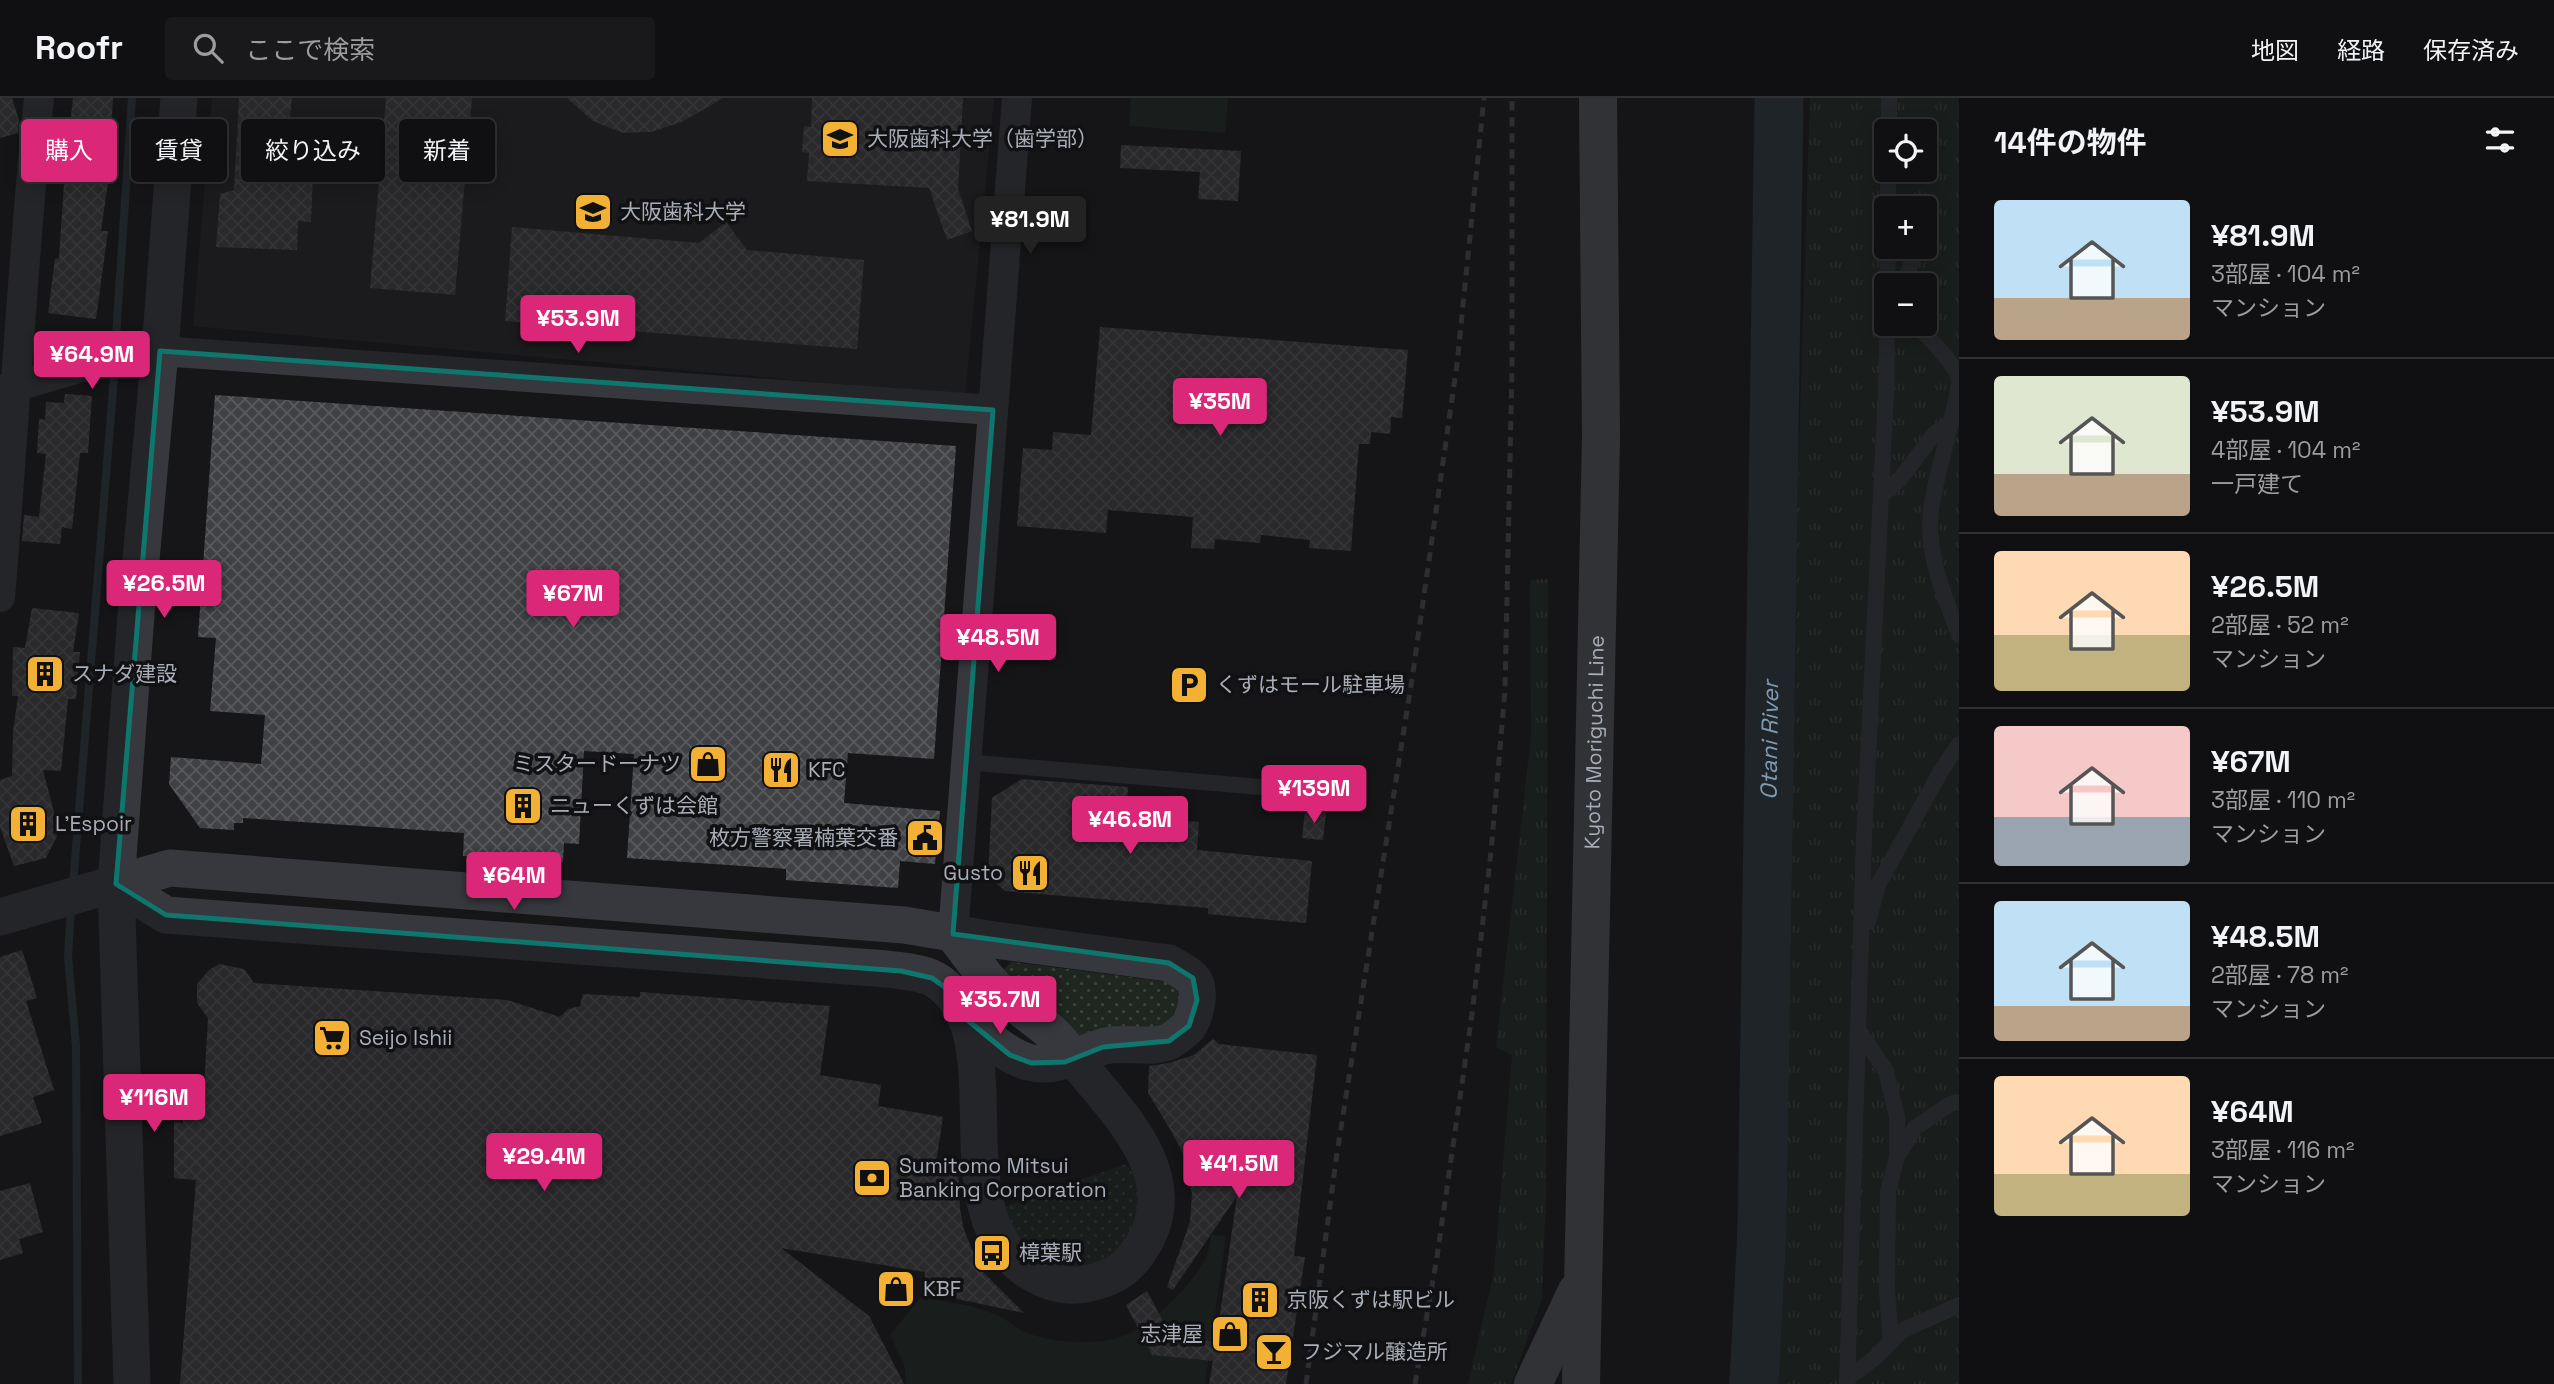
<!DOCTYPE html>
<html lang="ja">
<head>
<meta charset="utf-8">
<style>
	:root { --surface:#101012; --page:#19191b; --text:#f1f3f6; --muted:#9c9d9f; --line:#303032; --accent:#db2777 }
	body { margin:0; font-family:"Space Grotesk","Noto Sans JP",sans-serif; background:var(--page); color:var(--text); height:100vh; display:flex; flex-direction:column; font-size:26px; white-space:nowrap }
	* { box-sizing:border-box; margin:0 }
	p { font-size:23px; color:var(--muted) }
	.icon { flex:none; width:38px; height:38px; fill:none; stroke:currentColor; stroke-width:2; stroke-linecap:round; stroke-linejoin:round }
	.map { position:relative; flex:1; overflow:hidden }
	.panel { display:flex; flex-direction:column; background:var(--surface); width:595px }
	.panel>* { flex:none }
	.banner { position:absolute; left:21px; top:21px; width:665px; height:63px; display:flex; gap:14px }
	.tools { position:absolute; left:1874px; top:21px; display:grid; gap:14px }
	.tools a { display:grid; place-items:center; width:63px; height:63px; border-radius:7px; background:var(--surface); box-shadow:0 4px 18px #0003,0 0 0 2px var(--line); font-size:35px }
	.price { position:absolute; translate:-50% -60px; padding:0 16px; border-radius:7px; background:var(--accent); color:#fff; font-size:23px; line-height:46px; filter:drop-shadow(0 2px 4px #0008) }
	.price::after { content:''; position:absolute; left:50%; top:42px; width:21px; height:16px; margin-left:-10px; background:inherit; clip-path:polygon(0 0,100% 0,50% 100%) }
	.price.current { background:#222; color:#fff }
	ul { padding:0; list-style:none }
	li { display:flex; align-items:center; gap:21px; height:175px; padding:0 35px }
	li+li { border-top:2px solid var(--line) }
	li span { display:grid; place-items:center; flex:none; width:196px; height:140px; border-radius:7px; color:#555 }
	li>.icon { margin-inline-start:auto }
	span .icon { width:84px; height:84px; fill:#fffc; stroke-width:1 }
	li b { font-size:30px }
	h2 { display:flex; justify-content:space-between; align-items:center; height:84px; padding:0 35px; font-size:30px }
	.chip { padding:0 24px; border-radius:7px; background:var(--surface); box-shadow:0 4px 18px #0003,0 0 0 2px var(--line); font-size:24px; line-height:63px }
	.chip.current { background:var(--accent); color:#fff }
	header { display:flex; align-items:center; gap:42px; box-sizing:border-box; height:98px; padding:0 35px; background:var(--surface); border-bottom:2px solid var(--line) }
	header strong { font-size:33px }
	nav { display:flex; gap:38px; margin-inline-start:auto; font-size:24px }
	.search { width:490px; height:63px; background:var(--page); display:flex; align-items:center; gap:18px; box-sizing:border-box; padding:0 24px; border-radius:7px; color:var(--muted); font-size:26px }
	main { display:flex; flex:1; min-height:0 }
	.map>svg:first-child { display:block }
</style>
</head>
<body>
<header>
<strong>Roofr</strong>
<div class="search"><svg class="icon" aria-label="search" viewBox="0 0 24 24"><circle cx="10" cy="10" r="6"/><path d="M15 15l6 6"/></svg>ここで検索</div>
<nav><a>地図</a><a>経路</a><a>保存済み</a></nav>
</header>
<main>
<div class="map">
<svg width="1959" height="1286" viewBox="0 0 1959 1286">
	<defs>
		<pattern id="grass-tufts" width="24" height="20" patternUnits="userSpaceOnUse" patternTransform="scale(1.75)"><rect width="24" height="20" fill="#1e261f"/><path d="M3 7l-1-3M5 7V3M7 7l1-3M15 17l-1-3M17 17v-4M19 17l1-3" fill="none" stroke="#3c433d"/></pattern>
		<pattern id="garden-dots" width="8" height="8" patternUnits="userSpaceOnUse" patternTransform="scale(1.75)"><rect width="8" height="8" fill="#1e261f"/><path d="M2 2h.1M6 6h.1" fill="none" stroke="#3c433d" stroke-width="1.8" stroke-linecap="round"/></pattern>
		<pattern id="building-cross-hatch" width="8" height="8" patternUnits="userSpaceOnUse" patternTransform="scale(1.75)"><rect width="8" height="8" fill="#404145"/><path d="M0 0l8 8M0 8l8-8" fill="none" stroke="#595a5e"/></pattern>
	</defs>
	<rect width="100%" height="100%" fill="#161618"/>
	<!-- built -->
	<path fill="#222225" d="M 212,0 L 994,0 L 965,297 L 193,228 Z"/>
	<!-- grass -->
	<path fill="url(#grass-tufts)" fill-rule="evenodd" d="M 1810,0 L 1959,0 L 1959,1286 L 1729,1286 L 1741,1104 L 1783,1102 L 1794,507 ZM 1886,33 L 1925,33 L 1925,72 L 1886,72 ZM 1886,110 L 1925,110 L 1925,149 L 1886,149 ZM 1886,187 L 1925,187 L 1925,226 L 1886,226 Z
		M 1548,481 L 1546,1095 L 1542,1201 L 1511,1286 L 1468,1286 L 1494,1174 L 1512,957 L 1496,949 L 1531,638 L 1530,482 Z"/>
	<!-- park -->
	<path fill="#1e261f" d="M 1131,0 L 1228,0 L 1225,35 L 1129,28 Z
		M 1211,1137 L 1226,1138 L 1205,1286 L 906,1286 L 904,1267 L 890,1237 L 921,1199 C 944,1204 972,1206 994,1216 C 1006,1220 1015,1230 1027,1235 C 1056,1246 1104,1249 1132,1234 C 1149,1225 1165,1211 1178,1197 C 1193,1182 1211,1159 1211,1137 Z"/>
	<!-- garden -->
	<path fill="url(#garden-dots)" d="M 1012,864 L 1169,884 L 1182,894 L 1170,931 C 1139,930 1107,925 1079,938 L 1009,884 L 1004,871 Z
		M 1126,1066 L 1137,1080 L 1140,1118 L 1114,1159 L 1074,1171 L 1033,1156 L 1013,1137 L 1004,1109 Z"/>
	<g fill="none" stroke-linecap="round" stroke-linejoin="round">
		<!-- stream -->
		<path stroke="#2c353c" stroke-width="8" d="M 115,253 L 132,0
			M 73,787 L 115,266
			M 71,810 L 68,858 L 76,948 L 78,1286"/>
		<!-- river -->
		<path stroke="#2c353c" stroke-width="49" id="s1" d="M 1754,1286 L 1762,1131 L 1779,0"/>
	</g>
	<!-- building -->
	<path fill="url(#building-cross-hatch)" d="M 0,0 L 12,0 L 19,22 L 18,35 L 0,40 Z
		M 73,0 L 113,0 L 108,85 L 101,133 L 108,133 L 96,221 L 48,215 L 55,161 L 59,160 L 68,27 L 70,27 Z
		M 239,0 L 292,0 L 284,75 L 313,77 L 311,124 L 298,123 L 297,152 L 216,149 L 220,96 L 234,92 Z
		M 386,0 L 472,0 L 455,197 L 370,190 Z
		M 567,0 L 723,0 L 682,24 L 651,34 L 623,35 L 593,23 Z
		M 812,0 L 963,0 L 958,91 L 972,133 L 947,142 L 929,90 L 807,83 L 809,55 L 802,54 L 804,28 L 811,29 Z
		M 1121,47 L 1241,53 L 1238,103 L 1198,101 L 1200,74 L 1120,70 Z
		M 726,124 L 747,152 L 864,162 L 857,251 L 505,223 L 512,129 L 699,145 Z
		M 1100,229 L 1408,252 L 1402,320 L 1391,319 L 1390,336 L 1371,334 L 1370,346 L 1359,346 L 1351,453 L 1309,450 L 1310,442 L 1261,437 L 1260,445 L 1215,441 L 1214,451 L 1191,450 L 1193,419 L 1108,412 L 1106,435 L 1017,428 L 1023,350 L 1052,352 L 1053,334 L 1091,337 Z
		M 65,296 L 92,298 L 88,355 L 80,355 L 72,431 L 62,429 L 60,446 L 22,443 L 24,417 L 39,419 L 46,356 L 37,355 L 39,321 L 45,322 L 46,304 L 64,305 Z
		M 215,297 L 956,348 L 934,661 L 848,655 L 844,705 L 940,713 L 935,766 L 900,763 L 898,790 L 786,782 L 786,771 L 627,760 L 634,656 L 584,653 L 579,746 L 564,745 L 563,764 L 463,758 L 464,735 L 243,720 L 243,725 L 234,725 L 234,732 L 200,730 L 169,686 L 171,659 L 261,666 L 265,617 L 210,613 L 216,540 L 198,539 Z
		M 32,510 L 79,515 L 73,554 L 80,554 L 76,601 L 68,601 L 61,673 L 43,672 L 56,722 L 57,738 L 46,760 L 14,768 L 0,729 L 0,682 L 12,678 L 13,634 L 18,598 L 12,598 L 13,549 L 25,550 Z
		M 1022,681 L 1128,689 L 1126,718 L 1199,724 L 1197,752 L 1312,763 L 1306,825 L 1208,816 L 1208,810 L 1005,793 L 988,778 L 992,700 Z
		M 1305,713 L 1326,715 L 1323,742 L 1302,740 Z
		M 22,852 L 37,900 L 26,903 L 54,992 L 33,999 L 42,1025 L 0,1038 L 0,859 Z
		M 219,866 L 244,871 L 254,885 L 507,902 L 560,919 L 568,911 L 580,908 L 583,896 L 640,899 L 640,894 L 830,908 L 820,977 L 881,987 L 878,1008 L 943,1019 L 936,1065 L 958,1066 L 960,1111 L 964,1132 L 980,1171 L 1024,1215 L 924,1194 L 925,1174 L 781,1150 L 869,1218 L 904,1286 L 180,1286 L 196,1082 L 174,1080 L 174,1024 L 183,1025 L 183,1007 L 203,1009 L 208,920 L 197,905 L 197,886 L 209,872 Z
		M 1213,941 L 1219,946 L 1317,957 L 1294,1158 L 1305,1159 L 1286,1286 L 1209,1286 L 1213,1263 L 1152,1257 L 1126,1207 L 1147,1193 L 1170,1237 L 1216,1244 L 1237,1098 L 1173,1192 L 1167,1189 L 1190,1124 L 1192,1096 L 1186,1062 L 1173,1036 L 1148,995 L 1149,968 L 1169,965 L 1194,957 Z
		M 30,1085 L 43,1134 L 19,1141 L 23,1155 L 0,1162 L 0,1093 Z"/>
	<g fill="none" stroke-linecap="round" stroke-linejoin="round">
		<!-- service -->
		<path stroke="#37383d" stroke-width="16" d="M 1889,33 L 1889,0
			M 1888,110 L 1888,72
			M 1887,187 L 1888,149
			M 1905,187 L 1915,149
			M 1915,226 C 1926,237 1955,265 1959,281 C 1959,305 1934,382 1931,412 C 1926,456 1944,497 1959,537
			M 1881,398 L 1901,380 L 1934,336 L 1953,323
			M 966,664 L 1331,695
			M 1868,824 L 1878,787 L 1941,673 L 1959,646
			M 1859,933 L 1886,973 L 1897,1019 L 1897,1056
			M 1891,1244 L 1887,1194 L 1888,1093 L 1897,1059 L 1915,1030 L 1950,1006 L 1959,1004
			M 1847,1281 L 1876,1259 L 1901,1233 L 1959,1207
			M 1847,1286 L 1864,741 L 1886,294 L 1887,226"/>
		<!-- minor -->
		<path stroke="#37383d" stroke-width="30" d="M 0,293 L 126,256 L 160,253 L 993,312
			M 0,499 C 14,333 22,166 39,0
			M 953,836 L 1017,0"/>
		<!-- tertiary -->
		<path stroke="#37383d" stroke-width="37" d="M 116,786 L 166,817 L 887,871 C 901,873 921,874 934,881 C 1020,931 936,1108 1026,1171 C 1045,1184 1064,1190 1086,1186 C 1115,1180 1129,1170 1144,1145 C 1180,1083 1129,1026 1091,981 C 1079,967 1067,950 1054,937 C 1036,920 1013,907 996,890 C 980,874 967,853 953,836
			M 0,819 L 170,770 L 904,827 L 994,842 L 1169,865 C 1176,870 1186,874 1192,880 C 1202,890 1196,914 1190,926 C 1187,931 1175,940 1170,943 C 1150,952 1126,943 1105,948 C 1079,955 1057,972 1028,964 C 1004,957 985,937 966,921
			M 132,1286 L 116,786 L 136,517 L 160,253 L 179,0"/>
		<!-- primary -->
		<g stroke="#53555c" stroke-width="38">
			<path d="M 1533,1286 L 1577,1193"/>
			<path id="s2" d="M 1581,1286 L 1601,339 L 1598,0"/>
		</g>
		<!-- rail -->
		<path stroke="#4a4c52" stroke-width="5" stroke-dasharray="9 7" stroke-linecap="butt" d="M 1306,1286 L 1337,1055 L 1412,581 L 1457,266 L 1484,0
			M 1415,1286 L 1437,1159 L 1472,916 L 1491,754 L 1505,592 L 1512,269 L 1512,0"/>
	</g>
	<!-- marked area -->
	<path d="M0 0H1959V1286H0ZM 160,253 L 993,312 L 953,836 L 1169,865 L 1193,880 L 1197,902 L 1189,928 L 1169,943 L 1103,949 L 1065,964 L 1031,965 L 1010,957 L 966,921 L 950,893 L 932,880 L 901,873 L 166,817 L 116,786 Z" fill="#161618" fill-opacity=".55" fill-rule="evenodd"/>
	<path fill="none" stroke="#0f766e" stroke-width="5" stroke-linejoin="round" d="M 160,253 L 993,312 L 953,836 L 1169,865 L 1193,880 L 1197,902 L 1189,928 L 1169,943 L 1103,949 L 1065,964 L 1031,965 L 1010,957 L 966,921 L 950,893 L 932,880 L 901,873 L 166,817 L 116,786 Z"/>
	<!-- icons -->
	<defs>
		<symbol id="university-square" viewBox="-11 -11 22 22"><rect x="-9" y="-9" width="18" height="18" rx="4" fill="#f2b134" stroke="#111113"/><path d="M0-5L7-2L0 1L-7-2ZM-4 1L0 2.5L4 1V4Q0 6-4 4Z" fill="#111"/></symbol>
		<symbol id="building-square" viewBox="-11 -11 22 22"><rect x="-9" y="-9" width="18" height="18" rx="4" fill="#f2b134" stroke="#111113"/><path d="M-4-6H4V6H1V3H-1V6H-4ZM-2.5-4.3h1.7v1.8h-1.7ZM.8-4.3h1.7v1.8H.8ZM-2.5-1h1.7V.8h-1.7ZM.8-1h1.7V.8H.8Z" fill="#111"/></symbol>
		<symbol id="parking-square" viewBox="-11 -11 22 22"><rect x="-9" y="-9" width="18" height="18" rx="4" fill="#f2b134" stroke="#111113"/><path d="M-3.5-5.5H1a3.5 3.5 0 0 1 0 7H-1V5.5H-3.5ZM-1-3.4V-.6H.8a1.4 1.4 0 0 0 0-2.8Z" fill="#111"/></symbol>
		<symbol id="shop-square" viewBox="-11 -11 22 22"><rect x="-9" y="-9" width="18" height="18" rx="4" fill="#f2b134" stroke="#111113"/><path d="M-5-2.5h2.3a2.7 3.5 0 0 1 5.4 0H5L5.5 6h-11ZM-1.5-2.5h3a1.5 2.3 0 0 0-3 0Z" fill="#111"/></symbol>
		<symbol id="restaurant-square" viewBox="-11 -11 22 22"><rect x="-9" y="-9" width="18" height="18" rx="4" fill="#f2b134" stroke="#111113"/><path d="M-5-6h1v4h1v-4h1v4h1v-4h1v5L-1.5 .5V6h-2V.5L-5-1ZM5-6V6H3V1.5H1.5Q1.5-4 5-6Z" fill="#111"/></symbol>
		<symbol id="civic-square" viewBox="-11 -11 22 22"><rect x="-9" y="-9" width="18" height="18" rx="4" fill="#f2b134" stroke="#111113"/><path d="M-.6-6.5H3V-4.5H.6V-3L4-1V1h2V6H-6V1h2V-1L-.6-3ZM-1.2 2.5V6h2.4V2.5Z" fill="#111"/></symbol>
		<symbol id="supermarket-square" viewBox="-11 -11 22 22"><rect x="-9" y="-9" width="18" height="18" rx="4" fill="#f2b134" stroke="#111113"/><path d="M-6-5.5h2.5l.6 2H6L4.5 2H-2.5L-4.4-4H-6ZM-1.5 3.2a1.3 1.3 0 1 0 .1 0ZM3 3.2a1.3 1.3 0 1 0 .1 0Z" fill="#111"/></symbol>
		<symbol id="bank-square" viewBox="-11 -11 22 22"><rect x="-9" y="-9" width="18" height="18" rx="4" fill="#f2b134" stroke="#111113"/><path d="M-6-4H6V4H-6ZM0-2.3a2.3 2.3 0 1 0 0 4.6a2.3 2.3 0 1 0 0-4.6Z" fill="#111"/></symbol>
		<symbol id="bus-square" viewBox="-11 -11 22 22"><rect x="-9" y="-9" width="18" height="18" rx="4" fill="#f2b134" stroke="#111113"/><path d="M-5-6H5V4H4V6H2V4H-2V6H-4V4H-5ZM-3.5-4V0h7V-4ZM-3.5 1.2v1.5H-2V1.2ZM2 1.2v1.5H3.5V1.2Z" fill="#111"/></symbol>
		<symbol id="bar-square" viewBox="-11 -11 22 22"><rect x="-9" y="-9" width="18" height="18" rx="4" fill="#f2b134" stroke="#111113"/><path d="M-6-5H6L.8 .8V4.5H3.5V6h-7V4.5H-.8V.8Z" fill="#111"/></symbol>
	</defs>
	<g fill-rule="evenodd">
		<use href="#university-square" x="818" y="19" width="44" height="44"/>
		<use href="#university-square" x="571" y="92" width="44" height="44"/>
		<use href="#building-square" x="23" y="554" width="44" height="44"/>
		<use href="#parking-square" x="1167" y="565" width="44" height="44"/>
		<use href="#shop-square" x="686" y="644" width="44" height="44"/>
		<use href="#restaurant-square" x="759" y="650" width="44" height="44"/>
		<use href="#building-square" x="501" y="686" width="44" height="44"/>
		<use href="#building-square" x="6" y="704" width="44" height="44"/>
		<use href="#civic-square" x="903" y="718" width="44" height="44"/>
		<use href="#restaurant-square" x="1008" y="753" width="44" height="44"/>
		<use href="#supermarket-square" x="310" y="918" width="44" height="44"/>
		<use href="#bank-square" x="850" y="1058" width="44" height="44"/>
		<use href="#bus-square" x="970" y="1133" width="44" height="44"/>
		<use href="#shop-square" x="874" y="1169" width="44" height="44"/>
		<use href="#building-square" x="1238" y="1180" width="44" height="44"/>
		<use href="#shop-square" x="1208" y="1214" width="44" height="44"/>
		<use href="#bar-square" x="1252" y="1232" width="44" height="44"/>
	</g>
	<g text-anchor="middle" stroke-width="7" stroke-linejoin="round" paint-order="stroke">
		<!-- poi labels -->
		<g font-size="21" fill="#a8adb8" stroke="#111113" text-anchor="start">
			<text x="867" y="48">大阪歯科大学（歯学部）</text>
			<text x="620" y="121">大阪歯科大学</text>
			<text x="72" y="583">スナダ建設</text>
			<text x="1216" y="594">くずはモール駐車場</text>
			<text x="681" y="673" text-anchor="end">ミスタードーナツ</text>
			<text x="808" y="679">KFC</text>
			<text x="550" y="715">ニューくずは会館</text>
			<text x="55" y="733">L'Espoir</text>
			<text x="898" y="747" text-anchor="end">枚方警察署楠葉交番</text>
			<text x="1003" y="782" text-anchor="end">Gusto</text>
			<text x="359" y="947">Seijo Ishii</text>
			<text x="899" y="1075">Sumitomo Mitsui<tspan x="899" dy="24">Banking Corporation</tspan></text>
			<text x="1019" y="1162">樟葉駅</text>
			<text x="923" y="1198">KBF</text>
			<text x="1287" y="1209">京阪くずは駅ビル</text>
			<text x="1203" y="1243" text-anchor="end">志津屋</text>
			<text x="1301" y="1261">フジマル醸造所</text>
		</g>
		<!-- street labels -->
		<g font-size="21" fill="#a8adb8" stroke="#111113">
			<text dy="7" stroke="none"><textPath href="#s2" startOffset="642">Kyoto Moriguchi Line</textPath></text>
		</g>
		<!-- water labels -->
		<g font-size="23" font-style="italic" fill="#7f9bb3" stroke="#111113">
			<text dy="8" stroke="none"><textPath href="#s1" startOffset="644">Otani River</textPath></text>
		</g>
	</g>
</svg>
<div class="tools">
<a><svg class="icon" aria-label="locate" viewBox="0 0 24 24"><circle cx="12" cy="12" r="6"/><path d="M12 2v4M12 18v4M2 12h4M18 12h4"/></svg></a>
<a>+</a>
<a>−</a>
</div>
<b class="price current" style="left:1030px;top:158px">¥81.9M</b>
<b class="price" style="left:578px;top:257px">¥53.9M</b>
<b class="price" style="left:92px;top:293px">¥64.9M</b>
<b class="price" style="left:1220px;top:340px">¥35M</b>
<b class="price" style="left:164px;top:522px">¥26.5M</b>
<b class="price" style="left:573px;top:532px">¥67M</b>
<b class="price" style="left:998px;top:576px">¥48.5M</b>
<b class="price" style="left:1314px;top:727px">¥139M</b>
<b class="price" style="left:1130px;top:758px">¥46.8M</b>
<b class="price" style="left:514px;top:814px">¥64M</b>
<b class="price" style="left:1000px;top:938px">¥35.7M</b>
<b class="price" style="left:154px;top:1036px">¥116M</b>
<b class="price" style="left:544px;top:1095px">¥29.4M</b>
<b class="price" style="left:1239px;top:1102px">¥41.5M</b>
<div class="banner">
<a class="chip current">購入</a>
<a class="chip">賃貸</a>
<a class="chip">絞り込み</a>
<a class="chip">新着</a>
</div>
</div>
<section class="panel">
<h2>14件の物件<svg class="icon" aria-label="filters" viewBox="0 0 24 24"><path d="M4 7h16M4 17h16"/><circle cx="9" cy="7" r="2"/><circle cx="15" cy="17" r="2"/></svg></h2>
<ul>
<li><span style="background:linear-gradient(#bfe0f5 70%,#b9a48a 0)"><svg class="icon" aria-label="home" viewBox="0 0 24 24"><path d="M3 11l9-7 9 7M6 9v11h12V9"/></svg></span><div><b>¥81.9M</b><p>3部屋 · 104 m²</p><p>マンション</p></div></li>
<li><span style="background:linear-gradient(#dfe7d0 70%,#b9a48a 0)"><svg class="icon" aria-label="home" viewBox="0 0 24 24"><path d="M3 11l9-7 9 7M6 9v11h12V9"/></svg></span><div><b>¥53.9M</b><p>4部屋 · 104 m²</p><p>一戸建て</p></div></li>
<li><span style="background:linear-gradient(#ffd9b3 60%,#c2b280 0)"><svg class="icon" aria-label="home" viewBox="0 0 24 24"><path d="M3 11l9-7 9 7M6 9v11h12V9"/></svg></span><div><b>¥26.5M</b><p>2部屋 · 52 m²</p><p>マンション</p></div></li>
<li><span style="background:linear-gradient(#f6c9c9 65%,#9aa5b1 0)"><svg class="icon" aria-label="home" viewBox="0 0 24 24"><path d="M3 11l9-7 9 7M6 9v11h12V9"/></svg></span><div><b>¥67M</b><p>3部屋 · 110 m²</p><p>マンション</p></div></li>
<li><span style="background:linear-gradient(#bfe0f5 75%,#b9a48a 0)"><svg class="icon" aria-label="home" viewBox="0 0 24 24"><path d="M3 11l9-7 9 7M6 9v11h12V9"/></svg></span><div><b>¥48.5M</b><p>2部屋 · 78 m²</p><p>マンション</p></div></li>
<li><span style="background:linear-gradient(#ffd9b3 70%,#c2b280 0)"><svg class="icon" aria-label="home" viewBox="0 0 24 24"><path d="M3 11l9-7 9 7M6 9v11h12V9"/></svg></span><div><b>¥64M</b><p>3部屋 · 116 m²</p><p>マンション</p></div></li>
</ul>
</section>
</main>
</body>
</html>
